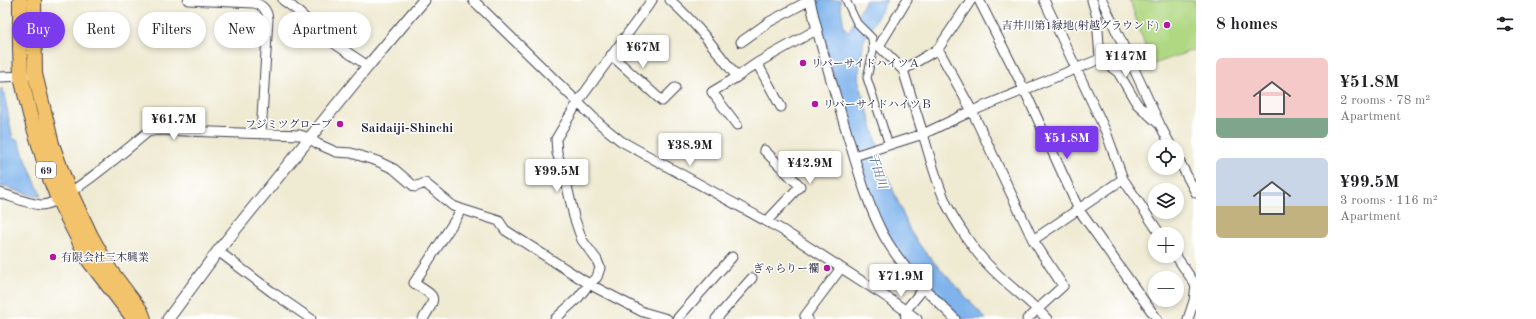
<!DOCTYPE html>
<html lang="en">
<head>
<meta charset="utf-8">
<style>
	:root { --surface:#fff; --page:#f2f2f2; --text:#202124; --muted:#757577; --accent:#7c3aed }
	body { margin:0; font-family:"Old Standard TT","Noto Serif JP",serif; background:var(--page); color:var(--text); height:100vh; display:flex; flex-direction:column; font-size:15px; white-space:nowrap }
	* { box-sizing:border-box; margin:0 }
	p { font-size:13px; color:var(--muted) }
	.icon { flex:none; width:22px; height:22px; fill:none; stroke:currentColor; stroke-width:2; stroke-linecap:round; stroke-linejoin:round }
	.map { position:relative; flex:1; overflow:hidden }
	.drawer { display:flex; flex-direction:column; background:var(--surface); width:340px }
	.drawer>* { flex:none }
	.guide { position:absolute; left:12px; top:12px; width:380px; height:36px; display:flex; gap:8px }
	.fabs { position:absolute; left:1148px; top:139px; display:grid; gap:8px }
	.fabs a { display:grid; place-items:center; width:36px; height:36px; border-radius:50%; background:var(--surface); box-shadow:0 2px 6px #0003; font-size:20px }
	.price { position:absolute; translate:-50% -34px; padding:0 9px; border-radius:4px; background:#fff; color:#222; font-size:13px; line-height:26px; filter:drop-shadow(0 1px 2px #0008) }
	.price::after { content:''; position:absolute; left:50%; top:24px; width:12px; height:9px; margin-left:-6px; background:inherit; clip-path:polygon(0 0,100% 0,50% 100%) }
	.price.current { background:var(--accent); color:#fff }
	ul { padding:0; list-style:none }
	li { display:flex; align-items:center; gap:12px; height:100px; padding:0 20px }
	li span { display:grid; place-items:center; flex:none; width:112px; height:80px; border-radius:6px; color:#555 }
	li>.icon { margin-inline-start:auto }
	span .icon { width:48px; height:48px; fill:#fffc; stroke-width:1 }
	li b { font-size:17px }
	h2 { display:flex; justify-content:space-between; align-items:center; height:48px; padding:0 20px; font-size:17px }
	.pill { padding:0 14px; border-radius:18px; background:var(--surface); box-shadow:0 2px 6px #0003; font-size:14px; line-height:36px }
	.pill.current { background:var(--accent); color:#fff }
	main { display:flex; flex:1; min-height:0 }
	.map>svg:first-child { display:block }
</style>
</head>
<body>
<main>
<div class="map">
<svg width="1196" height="319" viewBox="0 0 1196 319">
	<rect width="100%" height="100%" fill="#fff"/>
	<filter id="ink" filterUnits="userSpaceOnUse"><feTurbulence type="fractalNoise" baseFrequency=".025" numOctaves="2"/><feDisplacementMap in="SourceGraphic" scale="8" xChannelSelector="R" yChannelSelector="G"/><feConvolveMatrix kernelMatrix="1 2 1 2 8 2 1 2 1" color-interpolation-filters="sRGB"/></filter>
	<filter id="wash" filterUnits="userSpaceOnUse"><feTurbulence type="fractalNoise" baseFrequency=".012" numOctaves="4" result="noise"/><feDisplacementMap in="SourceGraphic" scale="16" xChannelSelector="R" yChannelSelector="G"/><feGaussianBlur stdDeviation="0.9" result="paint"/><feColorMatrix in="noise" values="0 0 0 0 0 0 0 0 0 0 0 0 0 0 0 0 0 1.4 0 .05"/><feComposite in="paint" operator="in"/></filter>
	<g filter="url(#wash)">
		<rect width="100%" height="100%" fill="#efead2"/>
		<!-- green -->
		<path fill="#b0d883" stroke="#697d5f" d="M 1130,0 L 1196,0 L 1196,49 L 1151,65 Z"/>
		<!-- water -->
		<path fill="#7eb3ec" stroke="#506a94" d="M 812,0 L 840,0 L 844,28 L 849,31 L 866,0 L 887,0 L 864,40 L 858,78 L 886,173 L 910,231 L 924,251 L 986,319 L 960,319 L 928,287 L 898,252 L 874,209 L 857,161 Z
			M 0,89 L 3,89 L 13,139 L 18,140 L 41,196 L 36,196 L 0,186 Z"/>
	</g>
	<g filter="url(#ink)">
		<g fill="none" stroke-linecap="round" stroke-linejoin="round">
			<defs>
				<path id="pedestrian" d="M 846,0 L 857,23 L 872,38 L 873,51 L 867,78 L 889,145"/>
				<path id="minor" d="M 188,0 L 254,3 C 263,5 267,10 268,19 L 261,134
					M 283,0 L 294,8 L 329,40 L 368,66
					M 473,0 L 600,124 L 621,141 L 784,231 L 891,300 L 917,319
					M 670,0 C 696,23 716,50 737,77 L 757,63 L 816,30
					M 810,0 C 820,47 835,93 849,140 C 859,173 868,206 884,236 C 902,268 929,293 955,319
					M 907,0 L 879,46 L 903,70 L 923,134 L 972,111 L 1100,59 L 1118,72 L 1137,104 L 1160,125
					M 979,0 L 1024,89 L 1079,210 L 1157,319
					M 1044,0 L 1106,132 L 1123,179 L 1160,234
					M 1092,0 L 1097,17 L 1100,59
					M 1102,0 L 1160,125 L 1171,146
					M 741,42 L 769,22 L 810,0
					M 938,49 L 972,111 L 1033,240 L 1063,286 L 1027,319
					M 611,55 L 662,101 L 675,88
					M 757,63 L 781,107
					M 903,70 L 938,49 L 971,0
					M 0,77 L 26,76
					M 737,77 L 712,92 L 737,125
					M 764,150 L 800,186 L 767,221
					M 854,156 L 923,134 C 930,157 936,181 946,203 C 953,218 970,244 981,257 C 1000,280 1026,297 1047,319
					M 1177,157 L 1196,193
					M 0,193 C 13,197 28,204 41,205 C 62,206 129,147 148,132 L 157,130 L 300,135 L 309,138 L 318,144 L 336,152 L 351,153 L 377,161 L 394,169 L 415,187 L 425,183 L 453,206 L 461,209 L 457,217 L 414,283 C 436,298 438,295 423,319
					M 461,209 L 499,221 L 505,230 L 589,284 L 597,277 L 600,268 L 597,260 L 582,240 L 574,217 L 565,177 L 557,153 L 556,139 L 578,102 L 652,0
					M 1033,240 L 1123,179
					M 218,251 L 272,292 L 311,319
					M 1176,256 L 1195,284
					M 555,319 L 578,298 L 589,284 L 643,312 L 667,319
					M 677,319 L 732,257
					M 716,319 L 752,278
					M 808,319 L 805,316 L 841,268
					M 906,319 L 905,311 L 924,288
					M 1188,319 L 1194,301 L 1196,284"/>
				<path id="tertiary" d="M 168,319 L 218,251 L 368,66 L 424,0"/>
				<path id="primary" d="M 20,0 L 20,48 L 21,77 L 30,115 L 47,171 L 58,199 L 89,261 L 134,319
					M 34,0 L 35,74 L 52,144 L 66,183 L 91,236 L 110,270 L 141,311 L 144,319"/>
			</defs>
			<!-- pedestrian casing -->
			<use href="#pedestrian" stroke="#414052" stroke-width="9"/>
			<!-- minor casing -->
			<use href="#minor" stroke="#414052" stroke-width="11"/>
			<!-- tertiary casing -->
			<use href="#tertiary" stroke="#414052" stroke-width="13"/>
			<!-- primary casing -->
			<use href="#primary" stroke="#414052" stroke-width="16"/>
			<!-- pedestrian -->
			<use href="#pedestrian" stroke="#fff" stroke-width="7"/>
			<!-- minor -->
			<use href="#minor" stroke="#fff" stroke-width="9"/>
			<!-- tertiary -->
			<use href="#tertiary" stroke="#fff" stroke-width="11"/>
			<!-- primary -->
			<use href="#primary" stroke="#f2c36a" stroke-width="14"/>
		</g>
	</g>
	<!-- markers -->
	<g fill="#b5179e" stroke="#fff" stroke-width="1.5">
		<circle cx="1167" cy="25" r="4"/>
		<circle cx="803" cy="63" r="4"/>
		<circle cx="815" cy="104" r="4"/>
		<circle cx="340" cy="124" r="4"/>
		<circle cx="53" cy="257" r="4"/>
		<circle cx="827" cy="268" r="4"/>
	</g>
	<g text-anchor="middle" stroke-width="3" stroke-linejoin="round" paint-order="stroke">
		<!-- shield labels -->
		<rect fill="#fff" stroke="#646476" stroke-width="1" x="36" y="162" width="20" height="16" rx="3"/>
		<g font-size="10" font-weight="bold" fill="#22223b">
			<text x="46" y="174">69</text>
		</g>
		<!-- poi labels -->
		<g font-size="11" fill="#22223b" stroke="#fff" text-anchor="end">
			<text x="1159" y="29">吉井川第1緑地(射越グラウンド)</text>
			<text x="811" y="67" text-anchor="start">リバーサイドハイツＡ</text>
			<text x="823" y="108" text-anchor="start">リバーサイドハイツＢ</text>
			<text x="332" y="128">フジミツグローブ</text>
			<text x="61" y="261" text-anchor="start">有限会社三木興業</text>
			<text x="819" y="272">ぎゃらりー襴</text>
		</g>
		<!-- water labels -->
		<g font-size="12" font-style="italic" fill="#475c82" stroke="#fff">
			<text transform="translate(878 171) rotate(72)" y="4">干田川</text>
		</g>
		<!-- quarter labels -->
		<g font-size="13" font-weight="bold" fill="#22223b" stroke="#fff">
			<text x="407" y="132">Saidaiji-Shinchi</text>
		</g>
	</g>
</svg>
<div class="fabs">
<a><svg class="icon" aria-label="locate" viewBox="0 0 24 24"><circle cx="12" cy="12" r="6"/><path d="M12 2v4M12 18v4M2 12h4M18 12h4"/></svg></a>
<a><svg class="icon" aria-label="layers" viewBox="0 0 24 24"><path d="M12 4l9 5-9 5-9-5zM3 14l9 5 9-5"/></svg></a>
<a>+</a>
<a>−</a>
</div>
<b class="price" style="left:643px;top:69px">¥67M</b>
<b class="price" style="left:1126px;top:78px">¥147M</b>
<b class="price" style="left:174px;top:141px">¥61.7M</b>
<b class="price current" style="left:1067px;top:160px">¥51.8M</b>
<b class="price" style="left:690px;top:167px">¥38.9M</b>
<b class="price" style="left:810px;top:185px">¥42.9M</b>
<b class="price" style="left:557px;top:193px">¥99.5M</b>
<b class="price" style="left:901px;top:298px">¥71.9M</b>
<div class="guide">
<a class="pill current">Buy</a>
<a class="pill">Rent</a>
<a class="pill">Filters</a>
<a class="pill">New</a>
<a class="pill">Apartment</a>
</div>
</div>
<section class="drawer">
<h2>8 homes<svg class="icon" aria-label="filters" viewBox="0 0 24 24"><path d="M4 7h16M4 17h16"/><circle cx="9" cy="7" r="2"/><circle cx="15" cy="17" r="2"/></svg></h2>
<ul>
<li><span style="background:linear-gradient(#f6c9c9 75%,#7fa58c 0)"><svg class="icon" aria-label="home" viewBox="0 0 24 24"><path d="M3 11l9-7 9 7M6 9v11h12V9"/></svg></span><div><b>¥51.8M</b><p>2 rooms · 78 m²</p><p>Apartment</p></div></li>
<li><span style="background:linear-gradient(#c9d6e8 60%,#c2b280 0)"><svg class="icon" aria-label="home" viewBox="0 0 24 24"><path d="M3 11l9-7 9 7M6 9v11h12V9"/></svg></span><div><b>¥99.5M</b><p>3 rooms · 116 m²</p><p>Apartment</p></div></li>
</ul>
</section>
</main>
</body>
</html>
